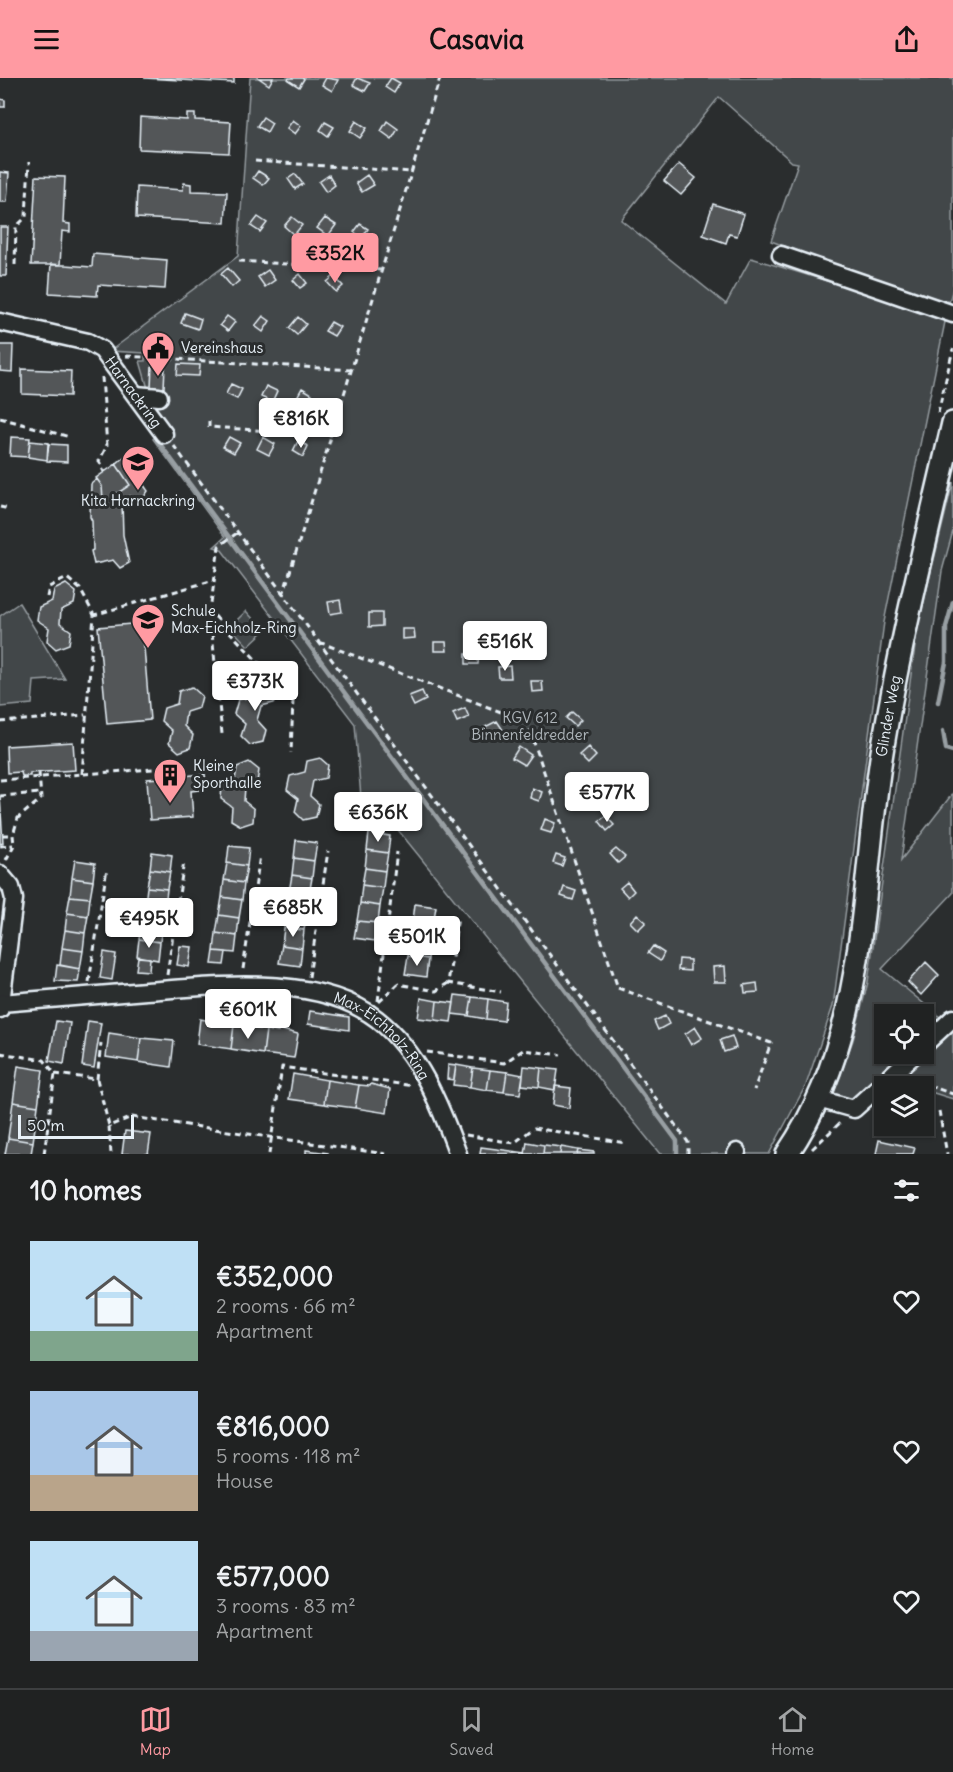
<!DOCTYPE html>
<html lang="en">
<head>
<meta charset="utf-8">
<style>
	:root { --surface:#202222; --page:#2d2f2f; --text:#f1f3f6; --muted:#a2a4a5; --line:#3d3f40; --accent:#ff9aa2 }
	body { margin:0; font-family:Delius,sans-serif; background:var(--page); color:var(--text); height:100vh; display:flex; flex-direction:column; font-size:22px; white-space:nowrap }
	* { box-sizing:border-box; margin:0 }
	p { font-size:20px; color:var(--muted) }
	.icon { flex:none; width:33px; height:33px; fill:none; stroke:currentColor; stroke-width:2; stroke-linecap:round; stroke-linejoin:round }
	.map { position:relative; height:1076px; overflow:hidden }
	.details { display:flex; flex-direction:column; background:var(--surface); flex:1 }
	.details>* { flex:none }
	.fabs { position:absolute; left:874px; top:926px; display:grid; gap:12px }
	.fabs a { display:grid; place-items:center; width:60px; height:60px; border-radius:0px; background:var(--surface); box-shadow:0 2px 4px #0004,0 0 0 2px var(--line); font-size:30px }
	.scale { position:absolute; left:18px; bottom:15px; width:116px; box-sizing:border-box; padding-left:6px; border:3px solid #e8f1f8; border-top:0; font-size:16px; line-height:21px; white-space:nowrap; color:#e8f1f8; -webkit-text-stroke:4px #2a2d2e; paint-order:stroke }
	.price { position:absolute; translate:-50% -51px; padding:0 14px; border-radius:6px; background:#fff; color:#222; font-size:20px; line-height:39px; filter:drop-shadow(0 2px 3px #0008) }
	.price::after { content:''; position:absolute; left:50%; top:36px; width:18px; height:14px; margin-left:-9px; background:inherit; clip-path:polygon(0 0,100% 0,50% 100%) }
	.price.selected { background:var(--accent); color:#111 }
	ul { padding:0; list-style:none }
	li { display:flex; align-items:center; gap:18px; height:150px; padding:0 30px }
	li span { display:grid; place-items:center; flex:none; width:168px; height:120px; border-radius:0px; color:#555 }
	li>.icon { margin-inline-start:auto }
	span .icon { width:72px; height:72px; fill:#fffc; stroke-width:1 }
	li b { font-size:26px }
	h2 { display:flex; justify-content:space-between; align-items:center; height:72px; padding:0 30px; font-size:26px }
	header { display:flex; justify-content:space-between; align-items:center; height:78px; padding:0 30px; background:var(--accent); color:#111; font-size:27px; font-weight:700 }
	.menu { display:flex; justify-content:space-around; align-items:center; height:84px; border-top:2px solid var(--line); background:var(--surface); font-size:16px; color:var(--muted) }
	.menu a { display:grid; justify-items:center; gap:3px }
	.menu .selected { color:var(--accent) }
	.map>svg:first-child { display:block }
</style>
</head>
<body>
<header><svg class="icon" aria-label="menu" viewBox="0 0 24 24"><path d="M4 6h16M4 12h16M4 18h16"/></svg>Casavia<svg class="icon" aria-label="share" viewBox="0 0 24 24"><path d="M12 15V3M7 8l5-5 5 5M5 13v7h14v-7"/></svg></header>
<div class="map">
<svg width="953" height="1076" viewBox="0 0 953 1076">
	<rect width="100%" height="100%" fill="#2a2d2e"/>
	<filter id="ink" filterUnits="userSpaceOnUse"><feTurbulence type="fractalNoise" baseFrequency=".0167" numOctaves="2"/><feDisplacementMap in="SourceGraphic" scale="12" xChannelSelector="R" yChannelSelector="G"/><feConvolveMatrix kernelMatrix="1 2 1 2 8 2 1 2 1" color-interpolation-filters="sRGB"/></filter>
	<g filter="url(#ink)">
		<!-- green -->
		<path fill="#424648" stroke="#959ca0" stroke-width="1.5" d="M 250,0 L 953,0 L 953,210 L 948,228 L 771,163 L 798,85 L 792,84 L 719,19 L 621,142 L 726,226 L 751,180 L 946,239 L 884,544 L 833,928 L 806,1007 L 769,1076 L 660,1076 L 390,742 L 363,744 L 355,646 L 221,471 L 214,469 L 225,459 L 153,361 L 167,350 L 152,328 L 158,322 L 149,314 L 140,283 L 145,283 L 145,275 L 110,273 L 238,178 Z
			M 953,404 L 953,453 L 942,493 L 901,782 L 953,715 L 953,815 L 882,891 L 940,939 L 924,954 L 924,936 L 885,936 L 885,975 L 901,975 L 852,1021 L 834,1015 L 853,962 L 868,904 L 918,547 Z
			M 19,525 L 65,601 L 34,603 L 32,626 L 0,629 L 0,538 Z
			M 246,533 L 264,553 L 248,568 L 230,549 Z
			M 953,951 L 953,1021 L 924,1012 L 924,1008 L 913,1008 L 896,1002 Z"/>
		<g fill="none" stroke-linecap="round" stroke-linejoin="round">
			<!-- stream -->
			<path stroke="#989fa3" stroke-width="4.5" d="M 157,362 L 677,1063 L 677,1076
				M 938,624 L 946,584 L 946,549 L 953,524
				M 943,653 L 946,671 L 953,673"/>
		</g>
		<!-- building -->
		<path fill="#535759" stroke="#e8f1f8" stroke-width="1.5" d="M 144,0 L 234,0 L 234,5 Z
			M 259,0 L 273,0 L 269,7 Z
			M 289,0 L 302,0 L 304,1 L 299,9 L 288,2 Z
			M 326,0 L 338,2 L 332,13 L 322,7 Z
			M 357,0 L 370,5 L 365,13 L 353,7 Z
			M 391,0 L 400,5 L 394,15 L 385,9 Z
			M 0,21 L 5,22 L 5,29 L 0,29 Z
			M 187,36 L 195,36 L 195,42 L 231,44 L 229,75 L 139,71 L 140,39 L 187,42 Z
			M 263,39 L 272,45 L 267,54 L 257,48 Z
			M 293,42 L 301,48 L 295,56 L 287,50 Z
			M 356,43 L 367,50 L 360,60 L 350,53 Z
			M 387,43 L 398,51 L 392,61 L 381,53 Z
			M 325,44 L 334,49 L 328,58 L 320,52 Z
			M 679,86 L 696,100 L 681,117 L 664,103 Z
			M 258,93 L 269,100 L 263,107 L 253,100 Z
			M 0,94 L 9,95 L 7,124 L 0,124 Z
			M 295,96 L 303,106 L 295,111 L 288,101 Z
			M 329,97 L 335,107 L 326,114 L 319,104 Z
			M 367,97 L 374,107 L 362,114 L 356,105 Z
			M 36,98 L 65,99 L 63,145 L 70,146 L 70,154 L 62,153 L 60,187 L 31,187 Z
			M 184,105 L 191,106 L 191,113 L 227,114 L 225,145 L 136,140 L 137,109 L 183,112 Z
			M 713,126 L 744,136 L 737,158 L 729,156 L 726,165 L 703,157 Z
			M 258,139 L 267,145 L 260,154 L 251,148 Z
			M 292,139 L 302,147 L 294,157 L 284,148 Z
			M 325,140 L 336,147 L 328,158 L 317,150 Z
			M 360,146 L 368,151 L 362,160 L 354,154 Z
			M 0,149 L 8,149 L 6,198 L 0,198 Z
			M 93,176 L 167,182 L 165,211 L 98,207 L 97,218 L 49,215 L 51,186 L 92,189 Z
			M 228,190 L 239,203 L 232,209 L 221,196 Z
			M 268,192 L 275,202 L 265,209 L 258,199 Z
			M 300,196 L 307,205 L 300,210 L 293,202 Z
			M 334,198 L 343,208 L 336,214 L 327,204 Z
			M 185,235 L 201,241 L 198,251 L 181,245 Z
			M 227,238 L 235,244 L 228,253 L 220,247 Z
			M 263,238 L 270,243 L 263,254 L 255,248 Z
			M 298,239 L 306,246 L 297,257 L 289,250 Z
			M 331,244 L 340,249 L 334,258 L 325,253 Z
			M 0,267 L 13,267 L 12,294 L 0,293 Z
			M 178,286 L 200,287 L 199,298 L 177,297 Z
			M 152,287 L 165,288 L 164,310 L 151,309 Z
			M 22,291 L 71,293 L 70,318 L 22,316 Z
			M 231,306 L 242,311 L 237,321 L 226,316 Z
			M 266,308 L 277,313 L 272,324 L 261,319 Z
			M 302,310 L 312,316 L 306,327 L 296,321 Z
			M 11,359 L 30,360 L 28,379 L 10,378 Z
			M 229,359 L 240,365 L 234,375 L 223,369 Z
			M 263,359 L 275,366 L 269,377 L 257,371 Z
			M 30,363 L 49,365 L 47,382 L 28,379 Z
			M 298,363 L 308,368 L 303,379 L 293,373 Z
			M 48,366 L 67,367 L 67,384 L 47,383 Z
			M 124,379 L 148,413 L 141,423 L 130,418 L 122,424 L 123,457 L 129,485 L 120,490 L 113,482 L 94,486 L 91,473 L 93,472 L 92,443 L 90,439 L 91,406 L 97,401 L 102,408 L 103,422 L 114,421 L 113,418 L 130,407 L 116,386 Z
			M 116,386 L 130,407 L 113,418 L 114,421 L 103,422 L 102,408 L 96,400 Z
			M 66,506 L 76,514 L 74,526 L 61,532 L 60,545 L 71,553 L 69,566 L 56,571 L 47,563 L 49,550 L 37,542 L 39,529 L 52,523 L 54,512 Z
			M 340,522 L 342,534 L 330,536 L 328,524 Z
			M 369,535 L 382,535 L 382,548 L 369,549 Z
			M 142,545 L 150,642 L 107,646 L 98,549 Z
			M 402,551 L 414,551 L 415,560 L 402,561 Z
			M 434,564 L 446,564 L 447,573 L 434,573 Z
			M 466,576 L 479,576 L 478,586 L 466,586 Z
			M 510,588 L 511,600 L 499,600 L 498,589 Z
			M 531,603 L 542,603 L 543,613 L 532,614 Z
			M 268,604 L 276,613 L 274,625 L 261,628 L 257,642 L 266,652 L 263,664 L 250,667 L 241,658 L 245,646 L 234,636 L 238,622 L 252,619 L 255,607 Z
			M 192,609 L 202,618 L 199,630 L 186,634 L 184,648 L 193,657 L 190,670 L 179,674 L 169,665 L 172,653 L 161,643 L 164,630 L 177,626 L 179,613 Z
			M 422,613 L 426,622 L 414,628 L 409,618 Z
			M 465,630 L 469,639 L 457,644 L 453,635 Z
			M 572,634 L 581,642 L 575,648 L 566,640 Z
			M 497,643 L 503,652 L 491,659 L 485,649 Z
			M 73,664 L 75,692 L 30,695 L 30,698 L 22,698 L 21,694 L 7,695 L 6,668 Z
			M 519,669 L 531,677 L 524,687 L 512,680 Z
			M 588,669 L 596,678 L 588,686 L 579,677 Z
			M 320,680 L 328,687 L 326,700 L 313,703 L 310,718 L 319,726 L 316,739 L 303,742 L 295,734 L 298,721 L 287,712 L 290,698 L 305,694 L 307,683 Z
			M 249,684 L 259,692 L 257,704 L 245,709 L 244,723 L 254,731 L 253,744 L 241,748 L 231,742 L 232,729 L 221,721 L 222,708 L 235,702 L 237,689 Z
			M 205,696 L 207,711 L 191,713 L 193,739 L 150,742 L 147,701 Z
			M 598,702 L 606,710 L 598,718 L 590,710 Z
			M 532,710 L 542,714 L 539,723 L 530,720 Z
			M 0,718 L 3,765 L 0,766 Z
			M 606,738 L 614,747 L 607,753 L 599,743 Z
			M 545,741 L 555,745 L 551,755 L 541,752 Z
			M 369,755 L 390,758 L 388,775 L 367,772 Z
			M 296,762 L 317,765 L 314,783 L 294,780 Z
			M 229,768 L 249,770 L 247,788 L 227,785 Z
			M 616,771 L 625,779 L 618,785 L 610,776 Z
			M 367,772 L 388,775 L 385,793 L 365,790 Z
			M 152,774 L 172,777 L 170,794 L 150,791 Z
			M 556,777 L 565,780 L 562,788 L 553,785 Z
			M 294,780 L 314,783 L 312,800 L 292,797 Z
			M 75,782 L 95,785 L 93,803 L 72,800 Z
			M 227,785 L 247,788 L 244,805 L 224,802 Z
			M 365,790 L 385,793 L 383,810 L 362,807 Z
			M 150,791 L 170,794 L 167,811 L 147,809 Z
			M 292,797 L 312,800 L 309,817 L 289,814 Z
			M 72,800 L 93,803 L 90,820 L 70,818 Z
			M 224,802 L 244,805 L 242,822 L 222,819 Z
			M 627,804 L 634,813 L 628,819 L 620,810 Z
			M 362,807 L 383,810 L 380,828 L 360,825 Z
			M 147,809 L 167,811 L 165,829 L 145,826 Z
			M 564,809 L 576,813 L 573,822 L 561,818 Z
			M 289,814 L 309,817 L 307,835 L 287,832 Z
			M 70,818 L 90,820 L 88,838 L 67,835 Z
			M 222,819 L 242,822 L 239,840 L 219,837 Z
			M 360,825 L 380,828 L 378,845 L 357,843 Z
			M 145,826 L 165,829 L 162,847 L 142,844 Z
			M 415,826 L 436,829 L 433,846 L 413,843 Z
			M 287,832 L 307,835 L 304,852 L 284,850 Z
			M 67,835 L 88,838 L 85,855 L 65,852 Z
			M 637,836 L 646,844 L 638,852 L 630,844 Z
			M 219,837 L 239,840 L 237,858 L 216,855 Z
			M 357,843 L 378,845 L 375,863 L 354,860 Z
			M 413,843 L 433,846 L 430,864 L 410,861 Z
			M 142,844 L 162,847 L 160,864 L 139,861 Z
			M 284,850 L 304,852 L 302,870 L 282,867 Z
			M 65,852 L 85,855 L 83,873 L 62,870 Z
			M 216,855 L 237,858 L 235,875 L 214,873 Z
			M 139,861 L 160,864 L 158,882 L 137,878 Z
			M 410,861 L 430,864 L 428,881 L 408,878 Z
			M 282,867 L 302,870 L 300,888 L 279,885 Z
			M 180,868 L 192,869 L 189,889 L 177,887 Z
			M 653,868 L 664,875 L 660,883 L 648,875 Z
			M 62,870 L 83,873 L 80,891 L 60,887 Z
			M 214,873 L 226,874 L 224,887 L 212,886 Z
			M 104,874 L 116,876 L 112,902 L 100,900 Z
			M 408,878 L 428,881 L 426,899 L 405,896 Z
			M 138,879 L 150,880 L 149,893 L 136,892 Z
			M 679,881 L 690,882 L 690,893 L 678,892 Z
			M 926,884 L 939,897 L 921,917 L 908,904 Z
			M 57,887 L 80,891 L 78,904 L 55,903 Z
			M 725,888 L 726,904 L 714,904 L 713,889 Z
			M 757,905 L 758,914 L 745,915 L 744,907 Z
			M 455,917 L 472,919 L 469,938 L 452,936 Z
			M 472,919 L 488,921 L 486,941 L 469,938 Z
			M 421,920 L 437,923 L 435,942 L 418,940 Z
			M 488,921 L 506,924 L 504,943 L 486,941 Z
			M 437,923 L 454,925 L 451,944 L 435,942 Z
			M 310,933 L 349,939 L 349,952 L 308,946 Z
			M 665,938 L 669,946 L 658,952 L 654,943 Z
			M 200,941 L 234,947 L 231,971 L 197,966 Z
			M 56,943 L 70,945 L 64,986 L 49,983 Z
			M 88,943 L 101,945 L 94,990 L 82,988 Z
			M 234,947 L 266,952 L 263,976 L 231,971 Z
			M 695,949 L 702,960 L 691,967 L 685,956 Z
			M 278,951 L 298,956 L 294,980 L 263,976 L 266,952 L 278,954 Z
			M 109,955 L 141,960 L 138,984 L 106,979 Z
			M 732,958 L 736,970 L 724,974 L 720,962 Z
			M 141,960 L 174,963 L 171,989 L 138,984 Z
			M 448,987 L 456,988 L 454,1002 L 447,1001 Z
			M 456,987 L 473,990 L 470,1009 L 453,1007 Z
			M 18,988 L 43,992 L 38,1028 L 13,1024 Z
			M 524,988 L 541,990 L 539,1009 L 522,1007 Z
			M 473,990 L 490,992 L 487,1012 L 470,1009 Z
			M 541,990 L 558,992 L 555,1012 L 539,1009 Z
			M 490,992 L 507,994 L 504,1014 L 487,1012 Z
			M 507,994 L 523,997 L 520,1016 L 504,1014 Z
			M 293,996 L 327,1002 L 324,1026 L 289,1021 Z
			M 327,1002 L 359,1007 L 355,1030 L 324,1026 Z
			M 371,1006 L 390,1011 L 387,1035 L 355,1030 L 359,1007 L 370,1008 Z
			M 555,1008 L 571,1010 L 569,1030 L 553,1027 Z
			M 13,1024 L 38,1028 L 33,1064 L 8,1060 Z
			M 924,1026 L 931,1030 L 924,1046 Z
			M 893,1047 L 924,1047 L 918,1058 Z
			M 125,1053 L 151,1056 L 148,1076 L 122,1076 Z
			M 8,1060 L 33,1064 L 31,1076 L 5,1076 Z
			M 879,1062 L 915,1070 L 913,1076 L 876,1076 Z
			M 527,1064 L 544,1067 L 543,1076 L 525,1076 Z
			M 544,1067 L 561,1069 L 560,1076 L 543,1076 Z
			M 481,1069 L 526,1075 L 480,1076 Z
			M 561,1069 L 578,1072 L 577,1076 L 560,1076 Z
			M 306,1072 L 328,1075 L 328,1076 L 306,1076 Z
			M 578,1072 L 594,1074 L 594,1076 L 577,1076 Z"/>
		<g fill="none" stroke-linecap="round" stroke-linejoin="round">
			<defs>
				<g id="minor">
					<path d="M 781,177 L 953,236"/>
					<path id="s1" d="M 0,244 L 88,264 L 102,272 L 164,356"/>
					<path d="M 136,317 L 159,319"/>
					<path d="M 0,796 L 11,809 L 14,821 L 1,925"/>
					<path id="s2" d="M 0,931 L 1,925 C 49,921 98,917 146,913 C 217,908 317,895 377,941 C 419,974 440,1027 458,1076"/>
					<path d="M 924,967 L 953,940"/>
					<path d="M 818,1021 L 854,1031 L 916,975"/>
					<path d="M 736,1076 L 737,1074"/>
				</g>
				<g id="major">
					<path id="s3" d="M 787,1076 C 869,956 860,811 882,674 C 900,563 928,454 953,345"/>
				</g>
			</defs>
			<!-- minor casing -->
			<use href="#minor" stroke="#e8f1f8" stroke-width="21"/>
			<!-- major casing -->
			<use href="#major" stroke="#e8f1f8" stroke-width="26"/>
			<!-- path -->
			<path stroke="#e8f1f8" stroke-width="3" stroke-dasharray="6 4.5" stroke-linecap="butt" d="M 255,83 L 412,94
				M 239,183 L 382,192
				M 15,187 L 16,149 L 26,139 L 29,84
				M 126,278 L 352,292
				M 102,299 L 107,368 L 99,383 L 104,394
				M 938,335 L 953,271
				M 0,340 L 70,359
				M 209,343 L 209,349 L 332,357
				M 174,368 L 640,999 L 688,1064 L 688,1076
				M 0,429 L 9,431
				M 237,455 L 219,468 L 210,533 L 293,621 L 291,675
				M 283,517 L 440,0
				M 47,519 L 49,509 L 67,500 L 80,511 L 94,537
				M 210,535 L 222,656
				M 319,564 L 527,644 L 618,910 L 771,965 L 754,1012
				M 0,644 L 85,637
				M 183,688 L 184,698
				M 82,696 L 94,537 L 214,502
				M 0,702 L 153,691
				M 0,718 L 40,715
				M 3,757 L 13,757
				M 0,768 L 13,767
				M 6,782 L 14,767 L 13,757 L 18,740 L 41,721 L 39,694
				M 243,891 L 260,777
				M 167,897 L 184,783
				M 309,899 L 328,773
				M 89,904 L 107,790
				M 448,905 L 501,914
				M 378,923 L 397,774
				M 379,924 L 398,906 L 436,913 L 448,905 L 458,839
				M 427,974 L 504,985 L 523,972 L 561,977
				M 0,975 L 44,982 L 55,996 L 44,1076
				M 55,996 L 97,1001 L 109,1048 L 132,1039 L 386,1076
				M 97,1001 L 101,965
				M 909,1001 L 953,1016
				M 939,1033 L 947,1076
				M 109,1048 L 111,1076
				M 466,1057 L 514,1065 L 534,1050 L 626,1065
				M 812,1071 L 842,1043
				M 269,1076 L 282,989 L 413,1008"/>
			<!-- minor -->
			<use href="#minor" stroke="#2a2d2e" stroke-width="16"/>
			<!-- major -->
			<use href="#major" stroke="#2a2d2e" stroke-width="21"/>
		</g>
	</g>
	<!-- icons -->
	<defs>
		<symbol id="civic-pin" viewBox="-11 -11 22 30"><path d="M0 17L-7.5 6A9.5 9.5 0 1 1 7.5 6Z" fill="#ff9aa2" stroke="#2a2d2e"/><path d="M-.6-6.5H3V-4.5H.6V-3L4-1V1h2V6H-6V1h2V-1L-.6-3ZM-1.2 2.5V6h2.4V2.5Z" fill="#111"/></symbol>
		<symbol id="school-pin" viewBox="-11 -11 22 30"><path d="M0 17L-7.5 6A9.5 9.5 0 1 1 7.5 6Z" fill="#ff9aa2" stroke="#2a2d2e"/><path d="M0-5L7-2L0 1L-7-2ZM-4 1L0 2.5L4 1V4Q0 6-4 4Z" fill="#111"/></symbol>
		<symbol id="building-pin" viewBox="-11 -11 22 30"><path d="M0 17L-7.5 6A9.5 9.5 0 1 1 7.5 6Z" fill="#ff9aa2" stroke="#2a2d2e"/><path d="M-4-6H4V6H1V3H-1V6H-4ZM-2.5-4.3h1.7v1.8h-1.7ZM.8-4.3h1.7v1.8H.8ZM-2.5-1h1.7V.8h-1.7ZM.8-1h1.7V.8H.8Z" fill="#111"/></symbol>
	</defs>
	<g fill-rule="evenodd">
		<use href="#civic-pin" x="139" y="251" width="38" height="52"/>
		<use href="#school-pin" x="119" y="365" width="38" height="52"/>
		<use href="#school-pin" x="129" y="523" width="38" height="52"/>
		<use href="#building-pin" x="151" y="678" width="38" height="52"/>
	</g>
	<g text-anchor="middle" stroke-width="6" stroke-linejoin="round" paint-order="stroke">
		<!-- poi labels -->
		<g font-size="15" fill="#e8f1f8" stroke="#2a2d2e" text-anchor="start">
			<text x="181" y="275">Vereinshaus</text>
			<text x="138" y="428" text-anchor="middle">Kita Harnackring</text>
			<text x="171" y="538">Schule<tspan x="171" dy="17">Max-Eichholz-Ring</tspan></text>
			<text x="193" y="693">Kleine<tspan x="193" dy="17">Sporthalle</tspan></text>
		</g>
		<!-- street labels -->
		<g font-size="15" fill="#e8f1f8" stroke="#2a2d2e">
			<text dy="5" stroke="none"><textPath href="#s1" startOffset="159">Harnackring</textPath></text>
			<text dy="5" stroke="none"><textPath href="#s3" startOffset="454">Glinder Weg</textPath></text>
			<text dy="5" stroke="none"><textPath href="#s2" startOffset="404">Max-Eichholz-Ring</textPath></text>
		</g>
		<!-- park labels -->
		<g font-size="15" fill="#aeb5ba" stroke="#2a2d2e">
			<text x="530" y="645">KGV 612<tspan x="530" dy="17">Binnenfeldredder</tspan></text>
		</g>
	</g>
</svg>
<div class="fabs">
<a><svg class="icon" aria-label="locate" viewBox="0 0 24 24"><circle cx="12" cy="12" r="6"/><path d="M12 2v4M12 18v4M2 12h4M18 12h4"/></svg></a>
<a><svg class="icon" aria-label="layers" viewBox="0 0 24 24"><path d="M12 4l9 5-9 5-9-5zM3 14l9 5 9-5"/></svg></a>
</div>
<div class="scale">50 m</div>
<b class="price selected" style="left:335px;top:206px">€352K</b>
<b class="price" style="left:301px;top:371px">€816K</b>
<b class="price" style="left:505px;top:594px">€516K</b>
<b class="price" style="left:255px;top:634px">€373K</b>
<b class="price" style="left:607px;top:745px">€577K</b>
<b class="price" style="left:378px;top:765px">€636K</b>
<b class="price" style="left:293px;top:860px">€685K</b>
<b class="price" style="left:149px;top:871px">€495K</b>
<b class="price" style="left:417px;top:889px">€501K</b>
<b class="price" style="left:248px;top:962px">€601K</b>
</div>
<section class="details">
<h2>10 homes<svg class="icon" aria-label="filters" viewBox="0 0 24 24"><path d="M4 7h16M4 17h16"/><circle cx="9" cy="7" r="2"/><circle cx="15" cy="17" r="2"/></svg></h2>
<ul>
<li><span style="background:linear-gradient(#bfe0f5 75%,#7fa58c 0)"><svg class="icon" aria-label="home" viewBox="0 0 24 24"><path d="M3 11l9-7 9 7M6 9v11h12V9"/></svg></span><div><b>€352,000</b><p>2 rooms · 66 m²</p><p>Apartment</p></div><svg class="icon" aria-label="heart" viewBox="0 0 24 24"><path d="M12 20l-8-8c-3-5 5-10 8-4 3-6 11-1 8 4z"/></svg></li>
<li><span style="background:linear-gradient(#a9c7e8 70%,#b9a48a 0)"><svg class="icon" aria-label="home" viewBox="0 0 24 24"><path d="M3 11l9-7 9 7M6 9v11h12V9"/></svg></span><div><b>€816,000</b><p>5 rooms · 118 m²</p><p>House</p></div><svg class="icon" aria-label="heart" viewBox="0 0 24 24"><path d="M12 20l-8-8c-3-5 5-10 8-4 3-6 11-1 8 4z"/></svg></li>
<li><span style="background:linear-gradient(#bfe0f5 75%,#9aa5b1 0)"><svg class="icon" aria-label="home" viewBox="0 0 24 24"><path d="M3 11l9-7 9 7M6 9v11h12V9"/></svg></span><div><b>€577,000</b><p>3 rooms · 83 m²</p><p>Apartment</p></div><svg class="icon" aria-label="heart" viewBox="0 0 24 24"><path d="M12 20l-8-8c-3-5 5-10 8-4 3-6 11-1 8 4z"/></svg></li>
</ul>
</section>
<nav class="menu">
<a class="selected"><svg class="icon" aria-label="map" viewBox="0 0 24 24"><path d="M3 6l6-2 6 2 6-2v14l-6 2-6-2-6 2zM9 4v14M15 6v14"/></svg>Map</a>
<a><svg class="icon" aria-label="saved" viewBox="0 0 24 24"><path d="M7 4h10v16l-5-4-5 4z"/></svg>Saved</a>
<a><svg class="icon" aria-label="home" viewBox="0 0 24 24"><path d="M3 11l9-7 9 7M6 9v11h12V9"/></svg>Home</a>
</nav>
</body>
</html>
